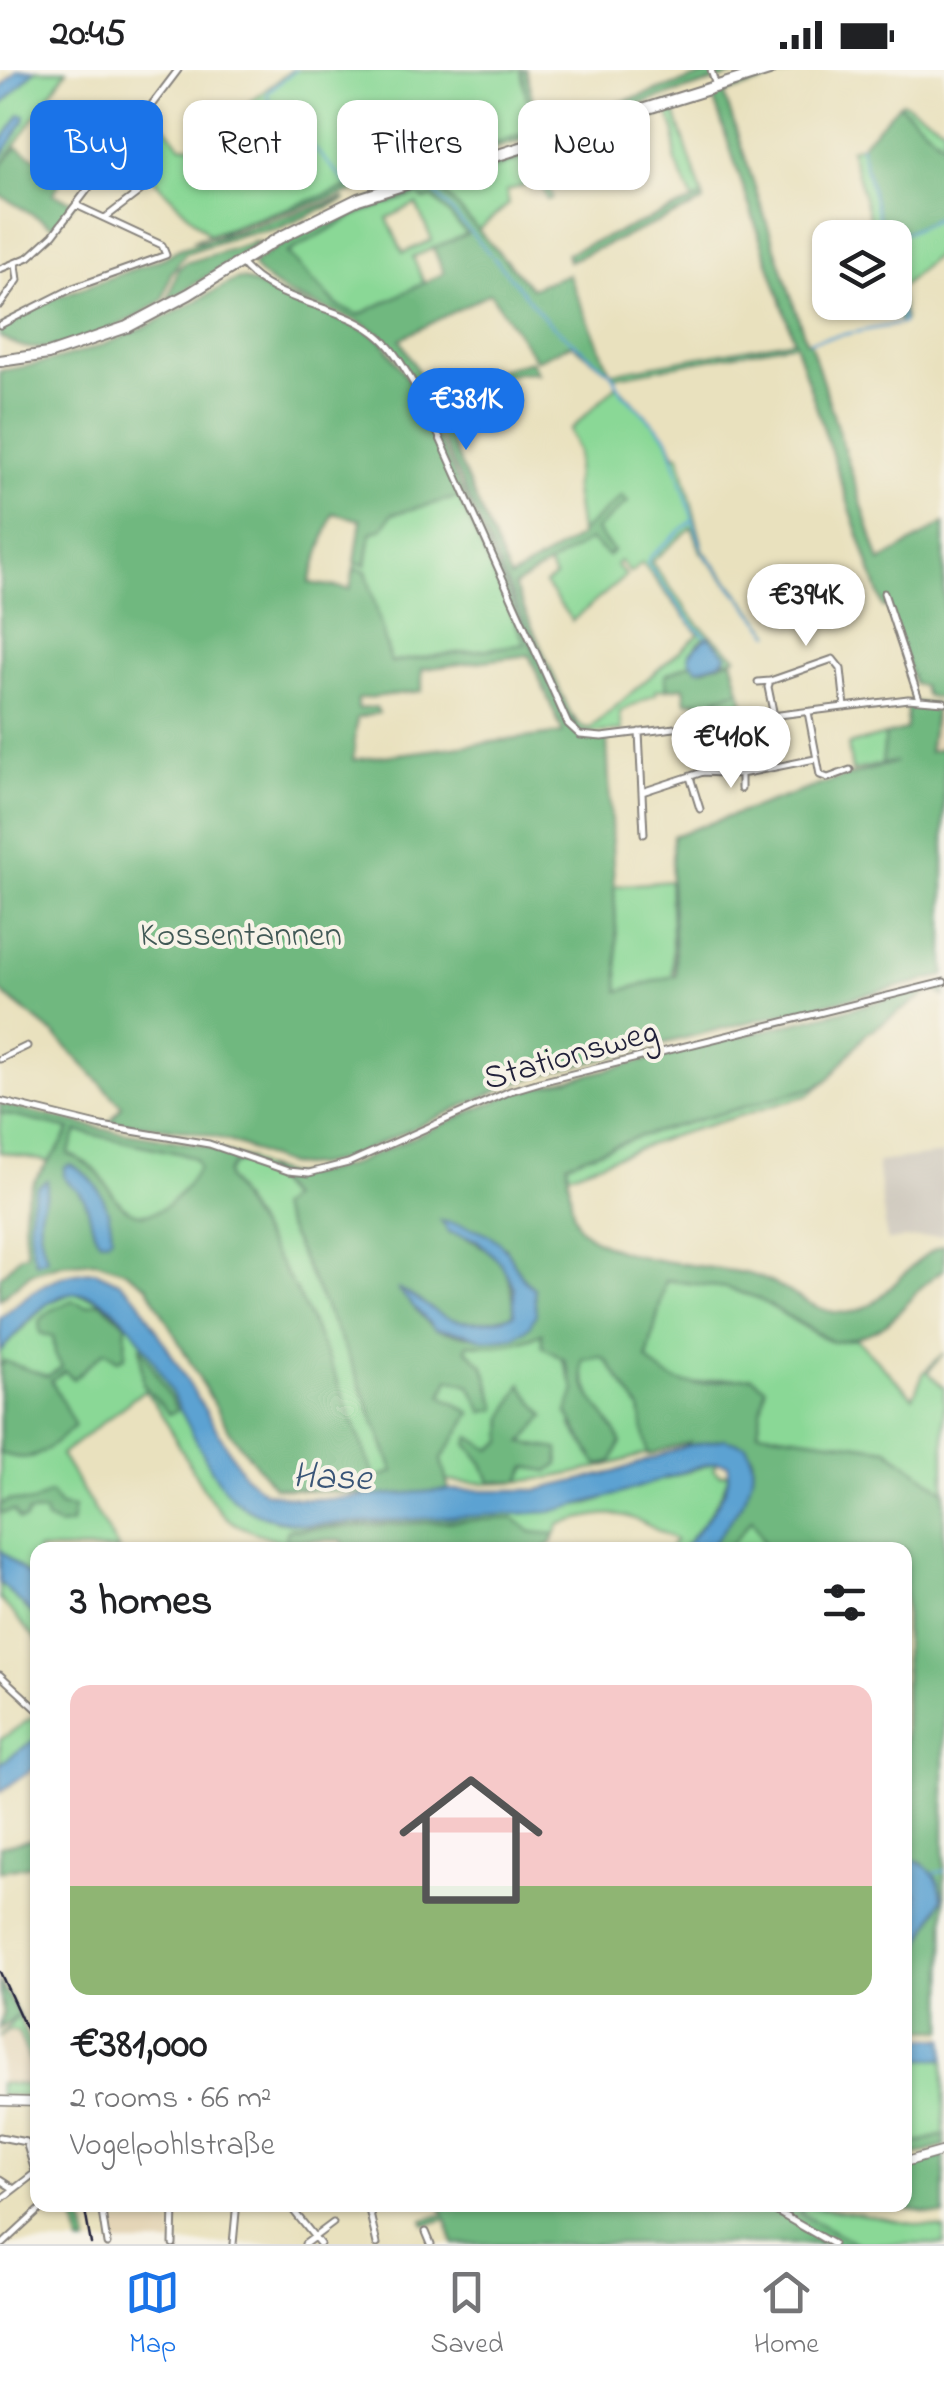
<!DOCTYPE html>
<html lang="en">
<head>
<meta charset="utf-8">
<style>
	:root { --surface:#fff; --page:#f2f2f2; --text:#202124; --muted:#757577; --line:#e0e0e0; --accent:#1a73e8 }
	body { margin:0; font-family:"Indie Flower",sans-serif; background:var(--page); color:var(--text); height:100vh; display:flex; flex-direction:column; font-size:38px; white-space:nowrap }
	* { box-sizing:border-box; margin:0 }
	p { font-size:32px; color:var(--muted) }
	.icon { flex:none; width:55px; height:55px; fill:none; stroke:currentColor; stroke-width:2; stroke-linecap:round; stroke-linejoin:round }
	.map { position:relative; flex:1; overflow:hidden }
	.sheet { position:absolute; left:30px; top:1472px; width:882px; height:670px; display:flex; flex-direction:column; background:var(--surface); border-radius:20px; box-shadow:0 2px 8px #0004 }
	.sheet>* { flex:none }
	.hud { position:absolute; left:30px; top:30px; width:885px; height:90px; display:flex; gap:20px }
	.buttons { position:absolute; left:812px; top:150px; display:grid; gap:20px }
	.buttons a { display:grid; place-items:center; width:100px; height:100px; border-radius:20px; background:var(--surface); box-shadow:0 2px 8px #0004; font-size:50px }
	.price { position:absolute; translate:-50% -85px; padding:0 22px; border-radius:35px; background:#fff; color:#222; font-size:32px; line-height:65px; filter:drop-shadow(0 2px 5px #0008) }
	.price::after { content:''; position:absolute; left:50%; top:60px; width:30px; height:22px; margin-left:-15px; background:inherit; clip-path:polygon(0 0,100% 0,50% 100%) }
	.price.on { background:var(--accent); color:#fff }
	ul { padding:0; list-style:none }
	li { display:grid; align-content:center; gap:20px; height:530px; padding:0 40px }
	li+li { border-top:2px solid var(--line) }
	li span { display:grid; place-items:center; height:310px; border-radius:20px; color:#555 }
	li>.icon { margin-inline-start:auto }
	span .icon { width:180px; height:180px; fill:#fffc; stroke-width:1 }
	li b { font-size:42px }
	h2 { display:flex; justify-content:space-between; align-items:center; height:120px; padding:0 40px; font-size:42px }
	.tag { padding:0 35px; border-radius:20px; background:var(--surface); box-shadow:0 2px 8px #0004; font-size:35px; line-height:90px }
	.tag.on { background:var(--accent); color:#fff }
	.status { display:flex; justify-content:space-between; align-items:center; height:70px; padding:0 50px; background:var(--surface); direction:ltr }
	.status svg { height:28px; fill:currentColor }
	.tabs { display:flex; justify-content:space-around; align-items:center; height:140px; border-top:2px solid var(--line); background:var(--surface); font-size:28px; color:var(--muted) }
	.tabs a { display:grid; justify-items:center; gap:5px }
	.tabs .on { color:var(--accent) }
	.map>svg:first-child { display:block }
</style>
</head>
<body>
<div class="status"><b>20:45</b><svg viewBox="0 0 49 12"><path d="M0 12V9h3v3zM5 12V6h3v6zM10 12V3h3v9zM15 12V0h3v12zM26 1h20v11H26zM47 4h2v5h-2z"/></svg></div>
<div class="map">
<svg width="944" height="2174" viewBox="0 0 944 2174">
	<rect width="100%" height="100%" fill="#f7f3e8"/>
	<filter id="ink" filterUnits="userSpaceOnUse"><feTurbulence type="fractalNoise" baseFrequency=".01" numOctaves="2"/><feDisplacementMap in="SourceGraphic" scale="20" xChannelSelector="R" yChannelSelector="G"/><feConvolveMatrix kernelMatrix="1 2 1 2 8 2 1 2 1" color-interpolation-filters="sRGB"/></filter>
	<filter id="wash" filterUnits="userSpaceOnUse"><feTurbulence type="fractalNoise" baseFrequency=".0048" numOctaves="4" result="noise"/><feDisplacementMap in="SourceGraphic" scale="40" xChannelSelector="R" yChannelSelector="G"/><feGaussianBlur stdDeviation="2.25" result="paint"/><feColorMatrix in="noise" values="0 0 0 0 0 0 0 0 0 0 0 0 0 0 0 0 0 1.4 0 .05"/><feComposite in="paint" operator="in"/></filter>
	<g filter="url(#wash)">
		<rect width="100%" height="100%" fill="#e9e1be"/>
		<!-- built -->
		<path fill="#e4d5b7" d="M 936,634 L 944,635 L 944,678 L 928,683 Z
			M 10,1960 L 18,1962 L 37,2008 L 37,2016 L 0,2013 L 0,1967 Z
			M 113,2153 L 172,2154 L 172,2174 L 116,2174 Z"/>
		<!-- industrial -->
		<path fill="#c9c3b8" d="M 944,1084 L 944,1165 L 887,1171 L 877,1092 Z"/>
		<!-- green -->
		<path fill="#8ad896" stroke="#567d68" stroke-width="2.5" fill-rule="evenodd" d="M 35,0 L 67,0 L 0,97 L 0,37 Z
			M 292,0 L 521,0 L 534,60 L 474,80 L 460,33 L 454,34 L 468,82 L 352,116 L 209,165 L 153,109 L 161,100 L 129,70 L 146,46 L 150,48 L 154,42 L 180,75 L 191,76 Z
			M 902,32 L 944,57 L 944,74 L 899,35 Z
			M 674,40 L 703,127 L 693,131 L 675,90 L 675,63 L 668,42 Z
			M 860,76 L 884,167 L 875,167 L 850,79 Z
			M 538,84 L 552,128 L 547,130 L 538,105 L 529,114 L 506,121 L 509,134 L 478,160 L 437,116 Z
			M 418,124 L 433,127 L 467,164 L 413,187 L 424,213 L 358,245 L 338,236 L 286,183 L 360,143 ZM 416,134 L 432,170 L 403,183 L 387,148 Z
			M 944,145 L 944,178 L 899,219 L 905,250 L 900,254 L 893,233 L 895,168 Z
			M 794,270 L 795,273 L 613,307 L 611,303 Z
			M 617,315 L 668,368 L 675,385 L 679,384 L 704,481 L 772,564 L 701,482 L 692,457 L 651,492 L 698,554 L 736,587 L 721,592 L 727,585 L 704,567 L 689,584 L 692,593 L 666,605 L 667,619 L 656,620 L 656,624 L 620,642 L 622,661 L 579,663 L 572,645 L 583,658 L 590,659 L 699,564 L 642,493 L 630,503 L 620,491 L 616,495 L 626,506 L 572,551 L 545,514 L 555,507 L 548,495 L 591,469 L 608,485 L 595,461 L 622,426 L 580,463 L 574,420 L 578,382 L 570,360 Z
			M 459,427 L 525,574 L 390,592 L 366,501 L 354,499 L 355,493 L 366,495 L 371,462 L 392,444 Z
			M 736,606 L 747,646 L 720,650 L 717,628 Z
			M 885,665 L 882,694 L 852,701 L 848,675 Z
			M 670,811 L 673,906 L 601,928 L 617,878 L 614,816 Z
			M 828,1010 L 808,1025 L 672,1066 L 569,1104 L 567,1093 L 637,1067 L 812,1018 Z
			M 0,1043 L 70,1059 L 51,1092 L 0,1082 Z
			M 77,1061 L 178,1083 L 194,1088 L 199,1097 C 185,1121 156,1159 125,1138 C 113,1129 106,1111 95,1100 C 88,1093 77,1089 68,1084 Z
			M 249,1089 L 264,1100 L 289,1129 L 278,1138 L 352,1294 L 394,1402 L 374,1408 C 336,1301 290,1202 227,1108 L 227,1102 L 234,1094 Z
			M 441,1149 L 520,1187 L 575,1320 L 571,1355 L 596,1393 L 602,1395 L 602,1345 L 594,1335 L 580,1296 L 583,1290 L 601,1287 L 607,1291 L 640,1339 L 648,1383 C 581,1405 517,1418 446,1411 L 441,1390 L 471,1343 L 442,1326 L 449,1308 L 470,1315 L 483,1342 L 497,1338 L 484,1296 L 391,1223 L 443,1164 ZM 522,1315 L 522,1373 L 547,1401 L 527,1397 L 491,1412 L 471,1367 L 491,1380 L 503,1371 L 504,1347 Z
			M 666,1210 L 726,1218 L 755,1227 L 826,1270 L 833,1272 L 856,1269 L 913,1327 L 924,1302 L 944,1283 L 928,1302 L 944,1318 L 944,1421 L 887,1379 L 757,1361 L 765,1317 C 756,1314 744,1308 735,1308 C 689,1308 688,1331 647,1290 Z
			M 72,1223 L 99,1230 L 131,1256 L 160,1299 L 216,1405 L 276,1451 L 306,1455 L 386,1451 L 587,1434 L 717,1392 L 713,1399 L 720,1405 L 729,1402 C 722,1432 701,1455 682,1480 L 669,1480 L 675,1470 C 624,1441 618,1438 560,1454 L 555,1464 C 538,1465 525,1462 513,1448 L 289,1459 L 281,1480 L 282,1472 C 265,1465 246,1461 231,1451 C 200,1429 174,1354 144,1320 L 61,1385 L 119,1480 L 38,1480 L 37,1513 L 0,1480 L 0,1281 L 47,1234 Z
			M 752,1448 L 767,1480 L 727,1480 Z
			M 0,1513 L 37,1548 L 37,1570 L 0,1529 Z
			M 37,1644 L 37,1668 L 0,1694 L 0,1670 Z
			M 18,1945 L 37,1995 L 37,2008 L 18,1962 L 10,1960 L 0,1967 Z
			M 905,1989 L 944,1989 L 944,2065 L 905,2076 Z
			M 0,2013 L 37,2016 L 37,2026 L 0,2025 Z
			M 805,2135 L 944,2159 L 944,2174 L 858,2174 L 800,2143 Z"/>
		<!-- forest -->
		<path fill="#6fb87f" stroke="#486d5d" stroke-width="2.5" fill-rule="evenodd" d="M 521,0 L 526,0 L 539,59 L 711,3 L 711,0 L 751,0 L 192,171 L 352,116 L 468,82 L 454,34 L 459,32 L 474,80 L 533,61 Z
			M 784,0 L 801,0 L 724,24 L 806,271 L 810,272 L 880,492 L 944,453 L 944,629 L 926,626 L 922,616 L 914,614 L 887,536 L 883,537 L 712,24 Z
			M 671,33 L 674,40 L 438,116 L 531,218 L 568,204 L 611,303 L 572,274 L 536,290 L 490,223 L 400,269 L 428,319 L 531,291 L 539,305 L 535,302 L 516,303 L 431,327 L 510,508 L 580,466 L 580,463 L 622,426 L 628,432 L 596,460 L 613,481 L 608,486 L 590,470 L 514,516 L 579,663 L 569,653 L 423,326 L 429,322 L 422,324 C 407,300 393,270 367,256 C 330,236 283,231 254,198 L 253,193 L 297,164 L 362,133 ZM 418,124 L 424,130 L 433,127 L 467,164 L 433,178 L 444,203 L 359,245 L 338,236 L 287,183 L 360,143 Z
			M 899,35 L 944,74 L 944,145 L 895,168 L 884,167 L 860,76 Z
			M 17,77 L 64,105 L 53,124 L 74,132 L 54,157 L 0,125 L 0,97 Z
			M 703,127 L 704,132 L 569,191 L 567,183 Z
			M 342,129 L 346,129 L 277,159 L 241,165 L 186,183 L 171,203 L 163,230 C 132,252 69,282 30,278 C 19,277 9,271 0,267 L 0,258 L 52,229 L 164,188 L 179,179 Z
			M 254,172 L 261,172 L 168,231 L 178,199 L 185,193 Z
			M 242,209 L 368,261 L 382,271 L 418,324 L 567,654 L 580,666 L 607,669 L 619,921 L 676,905 L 671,812 L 673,766 L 831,711 L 896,692 L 882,694 L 885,665 L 906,660 L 908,632 L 936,634 L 929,682 L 944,678 L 944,906 L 728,957 L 541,1005 L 508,1016 L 347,1088 C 277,1110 273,1081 212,1066 C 179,1057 143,1056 110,1052 L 122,1036 L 53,963 L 0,921 L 0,301 C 97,286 151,256 235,210 ZM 459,427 L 525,574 L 391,592 L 366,501 L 354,499 L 350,519 L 309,513 L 333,443 L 361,450 L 355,493 L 366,495 L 371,463 L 383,458 L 392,444 ZM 529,585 L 563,663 L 353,690 L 357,648 L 379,643 L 376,637 L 358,639 L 358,629 L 422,621 L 422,599 Z
			M 732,589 L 740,621 L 717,628 L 720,650 L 700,652 L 698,631 L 686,632 L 684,617 L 667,619 L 665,605 L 692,593 L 703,599 Z
			M 944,915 L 944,926 L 937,921 L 928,923 L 866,964 L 828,1010 L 812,1018 L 637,1067 L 567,1093 C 570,1111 569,1148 582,1160 C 621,1195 703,1193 752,1205 C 785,1213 817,1249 852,1242 C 886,1236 909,1187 944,1175 L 944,1199 C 893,1233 906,1262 833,1272 L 755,1227 L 726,1218 L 666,1210 L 647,1289 C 685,1329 705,1309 752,1307 L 765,1317 L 758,1361 L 887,1379 L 944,1421 L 944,1960 L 905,1959 L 905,1944 L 918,1942 L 908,1911 L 909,1899 L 942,1828 L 922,1793 L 905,1787 L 905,1480 L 767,1480 L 752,1449 L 727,1480 L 708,1480 C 729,1452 757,1422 752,1385 L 724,1369 L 686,1376 L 689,1372 L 648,1385 L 640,1339 L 607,1291 L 601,1287 L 583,1290 C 576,1323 610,1345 621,1372 L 612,1391 L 602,1395 L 596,1393 L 567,1343 L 575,1320 L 565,1290 L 542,1277 L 542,1263 C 517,1275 495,1278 468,1274 L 466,1279 L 484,1296 L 497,1339 L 483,1342 L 470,1315 L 449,1309 L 442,1326 L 471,1343 L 441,1390 L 449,1420 L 384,1426 L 274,1417 L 230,1362 L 147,1216 L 123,1200 L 96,1191 L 62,1194 L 31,1203 L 0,1229 L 0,1207 L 21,1185 L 27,1184 C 24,1160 20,1134 33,1113 C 45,1093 59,1082 70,1059 L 0,1043 L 0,1034 L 102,1059 L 206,1076 L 249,1089 L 234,1094 L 227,1102 L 227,1108 L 297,1222 L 332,1297 L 375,1408 L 394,1402 L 352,1294 L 278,1138 L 289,1128 L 265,1098 L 287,1104 L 308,1105 L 348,1096 L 511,1024 ZM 77,1061 L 178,1083 L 194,1088 L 199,1097 C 185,1121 156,1159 125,1138 C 113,1129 106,1111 95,1100 C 88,1093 77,1088 68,1084 ZM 449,1162 L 505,1177 L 525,1212 L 514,1267 C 497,1269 446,1266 433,1257 C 421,1248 410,1231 399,1220 C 416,1225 425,1239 441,1246 C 463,1256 493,1252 514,1244 C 514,1197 493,1175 449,1162 Z
			M 72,1231 L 87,1236 L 100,1232 L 126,1254 L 125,1287 L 117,1290 L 105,1281 L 73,1309 L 65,1301 L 51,1310 L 75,1356 C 47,1378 38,1397 0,1383 L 0,1296 L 4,1291 L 47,1306 L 62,1297 L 55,1284 L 53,1267 L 40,1263 L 39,1251 L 53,1239 Z
			M 140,1275 L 177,1340 L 169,1344 L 143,1314 Z
			M 521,1315 L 545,1346 L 522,1373 L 558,1379 L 559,1395 L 547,1401 L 527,1397 L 520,1411 L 490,1412 L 483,1394 L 467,1374 L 470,1367 L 491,1380 L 503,1371 L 504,1347 Z
			M 50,1423 L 60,1436 L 74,1438 L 71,1454 L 59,1456 L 47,1450 L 45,1442 L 28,1443 L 25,1449 L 19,1450 L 14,1441 L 0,1443 L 0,1435 L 9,1430 L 32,1433 Z
			M 514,1448 L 531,1462 L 555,1464 L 551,1473 L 542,1480 L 345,1480 L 342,1470 L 285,1471 L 288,1460 Z
			M 37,1768 L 37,1794 L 0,1801 L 0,1776 Z
			M 905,1810 L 916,1824 L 916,1836 L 905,1860 Z
			M 0,1911 L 18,1945 L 0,1959 L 3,1944 Z
			M 944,2065 L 944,2077 L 905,2088 L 905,2076 Z
			M 944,2086 L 944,2146 L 882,2135 L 905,2135 L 905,2098 Z
			M 56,2135 L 81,2135 L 88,2174 L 80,2174 L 75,2146 L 67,2148 Z
			M 440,2135 L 800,2135 L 801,2144 L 858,2174 L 827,2174 L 819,2170 L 819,2174 L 454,2174 L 446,2149 L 425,2155 L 423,2150 L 444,2144 Z"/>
		<!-- water -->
		<path fill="#5ca2d2" stroke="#3f6286" stroke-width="2.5" d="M 17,0 L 35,0 L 0,37 L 0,19 Z
			M 20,44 L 25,45 L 24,51 L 0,89 L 0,74 Z
			M 708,566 L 727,585 L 721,592 L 698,599 L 690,591 L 689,584 Z
			M 69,1095 C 98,1106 110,1136 112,1165 L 108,1170 L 100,1171 C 89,1159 92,1138 81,1124 C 76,1117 69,1115 64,1107 L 64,1098 Z
			M 47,1110 C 49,1124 42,1131 40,1144 C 38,1160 43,1174 47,1189 L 36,1193 C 28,1167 26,1142 37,1117 Z
			M 441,1151 C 470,1157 494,1159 510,1186 C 517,1199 522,1210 534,1218 L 536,1244 L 529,1257 L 514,1267 L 485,1270 L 465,1263 L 435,1259 L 397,1219 C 413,1225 423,1234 438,1243 C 459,1256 493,1253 514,1244 L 514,1217 L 500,1192 L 477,1170 L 449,1162 Z
			M 95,1201 L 121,1213 L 138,1229 L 244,1405 L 265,1422 L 297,1428 L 330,1429 L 449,1420 L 538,1420 L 615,1402 L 686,1376 L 724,1369 L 746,1375 C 768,1412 729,1451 708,1480 L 682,1480 C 699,1457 734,1424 728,1394 L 717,1392 L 700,1396 L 619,1424 L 550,1442 L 306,1455 C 280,1451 256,1448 235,1430 C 192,1395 139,1197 62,1226 C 37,1235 19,1263 0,1281 L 0,1248 C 31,1222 53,1202 95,1201 Z
			M 0,1480 L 37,1513 L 37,1548 L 0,1513 Z
			M 37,1668 L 37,1696 L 0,1722 L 0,1694 Z
			M 905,1787 C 927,1794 940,1804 942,1828 L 909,1899 L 908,1911 L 918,1942 L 905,1944 L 905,1860 L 916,1836 L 916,1824 L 905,1810 Z
			M 944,1968 L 944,1989 L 905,1989 L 905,1969 Z"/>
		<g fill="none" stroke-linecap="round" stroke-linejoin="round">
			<!-- stream -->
			<path stroke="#5ca2d2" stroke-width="2.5" d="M 296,0 L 269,21 L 267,27 L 347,114 L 352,116 L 406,99 L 410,102
				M 860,76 L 884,168
				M 418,114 L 431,118 L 490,184
				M 895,168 L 944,145
				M 493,187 L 547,251 L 611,303 L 622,322 L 668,368 L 693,450 L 650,487 L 647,493 L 694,556 L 706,566
				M 810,271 L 903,253 L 895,214
				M 694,452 L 703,482 L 771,564
				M 934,1803 L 944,1801"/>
		</g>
	</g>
	<g filter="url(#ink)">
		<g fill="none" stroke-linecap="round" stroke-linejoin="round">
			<defs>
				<path id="street" d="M 711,0 L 716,16
					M 105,148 L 148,115
					M 240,192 C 276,237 342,232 381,268 C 398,284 409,307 421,326 L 568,654 L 580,665 L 602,667 L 908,629 L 944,632
					M 0,199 L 29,187 L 53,165 L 178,0
					M 0,235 L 18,210 L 16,195
					M 0,255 L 73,218 L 166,185 L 162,175 L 76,135
					M 884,523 L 919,629
					M 758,612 L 770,611
					M 808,642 L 820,705 L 828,708 L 850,700
					M 774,646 L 768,617 L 770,611 L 833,589 L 841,599 L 845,637
					M 639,662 L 644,764
					M 741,704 L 741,719
					M 690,707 L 700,739
					M 642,722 L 703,702 L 741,704 L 815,689
					M 0,989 L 27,976
					M 0,1031 L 102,1056 L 209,1074 L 288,1101 L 309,1103 L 348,1093 L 510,1021 L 540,1012 L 944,912
					M 0,1605 L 38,1640
					M 0,2067 L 26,2072 L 38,2111
					M 0,2110 L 14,2119
					M 0,2130 L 35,2103
					M 101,2135 L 107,2174
					M 289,2135 L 320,2174
					M 368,2135 L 377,2174
					M 765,2135 L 833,2174
					M 426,2162 L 431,2174
					M 3,2174 L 45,2135
					M 173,2174 L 174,2135
					M 233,2174 L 236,2142
					M 305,2174 L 333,2153"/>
				<path id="secondary" d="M 0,2031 L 38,2032
					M 905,2092 L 944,2081"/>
				<path id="primary" d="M 0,291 L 48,284 L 127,257 L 189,224 L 279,168 L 358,129 L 769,0"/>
			</defs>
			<!-- street casing -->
			<use href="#street" stroke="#86827c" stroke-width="9"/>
			<!-- secondary casing -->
			<use href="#secondary" stroke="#86827c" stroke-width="11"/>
			<!-- primary casing -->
			<use href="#primary" stroke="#86827c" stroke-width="14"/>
			<!-- street -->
			<use href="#street" stroke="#fff" stroke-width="5"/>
			<!-- secondary -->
			<use href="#secondary" stroke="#fff" stroke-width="8"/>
			<!-- primary -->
			<use href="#primary" stroke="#fff" stroke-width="10"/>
			<!-- rail -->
			<path stroke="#22223b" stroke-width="2.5" d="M 0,1902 L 38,1985
				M 84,2135 L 91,2174"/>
		</g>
	</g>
	<g text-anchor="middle" stroke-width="8" stroke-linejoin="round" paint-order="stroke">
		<!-- park labels -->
		<g font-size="35" fill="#415956" stroke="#f7f3e8">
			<text x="241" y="875">Kossentannen</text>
		</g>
		<!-- street labels -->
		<g font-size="35" fill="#22223b" stroke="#f7f3e8">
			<text transform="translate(570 983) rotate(-16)" y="12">Stationsweg</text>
		</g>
		<!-- water labels -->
		<g font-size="38" font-style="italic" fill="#395577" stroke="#f7f3e8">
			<text transform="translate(332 1405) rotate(2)" y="13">Hase</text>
		</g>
	</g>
</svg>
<div class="buttons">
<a><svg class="icon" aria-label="layers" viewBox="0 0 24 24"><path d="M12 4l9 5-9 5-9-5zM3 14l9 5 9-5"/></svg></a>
</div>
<b class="price on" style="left:466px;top:383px">€381K</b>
<b class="price" style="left:806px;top:579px">€394K</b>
<b class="price" style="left:731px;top:721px">€410K</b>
<div class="hud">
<a class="tag on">Buy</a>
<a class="tag">Rent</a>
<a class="tag">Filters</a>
<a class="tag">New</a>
</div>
<section class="sheet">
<h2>3 homes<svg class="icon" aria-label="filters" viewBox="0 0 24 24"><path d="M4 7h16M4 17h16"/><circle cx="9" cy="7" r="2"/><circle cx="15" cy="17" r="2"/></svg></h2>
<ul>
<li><span style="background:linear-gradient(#f6c9c9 65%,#8fb573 0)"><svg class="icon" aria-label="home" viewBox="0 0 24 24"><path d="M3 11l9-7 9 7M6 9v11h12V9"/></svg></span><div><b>€381,000</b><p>2 rooms · 66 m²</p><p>Vogelpohlstraße</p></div></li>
</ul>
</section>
</div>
<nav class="tabs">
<a class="on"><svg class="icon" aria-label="map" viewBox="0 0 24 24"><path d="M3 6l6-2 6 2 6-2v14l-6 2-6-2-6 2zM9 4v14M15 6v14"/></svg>Map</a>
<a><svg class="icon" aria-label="saved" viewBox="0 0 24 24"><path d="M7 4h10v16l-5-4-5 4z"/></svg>Saved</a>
<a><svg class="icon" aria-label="home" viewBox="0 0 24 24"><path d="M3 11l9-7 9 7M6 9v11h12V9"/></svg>Home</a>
</nav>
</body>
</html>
